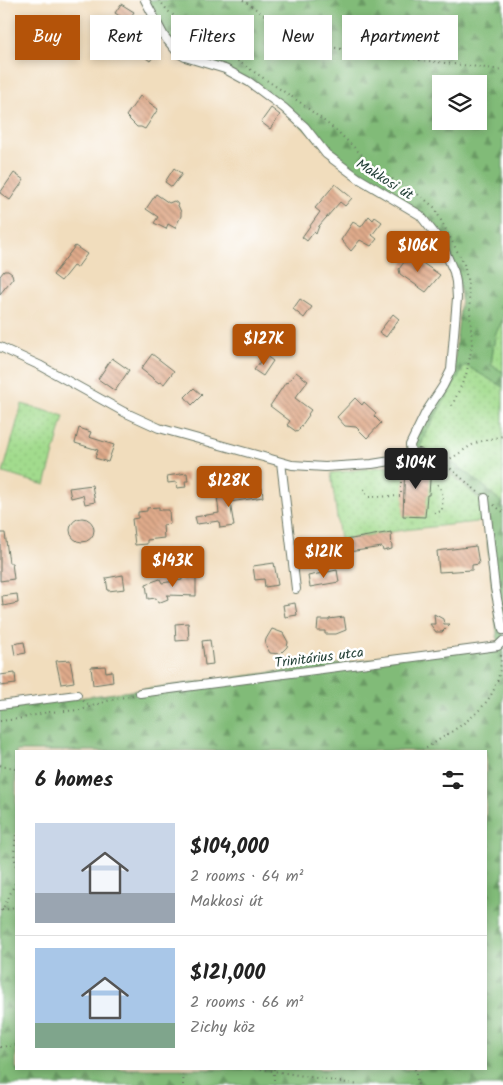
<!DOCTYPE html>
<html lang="en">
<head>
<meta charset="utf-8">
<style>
	:root { --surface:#fff; --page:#f2f2f2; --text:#222; --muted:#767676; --line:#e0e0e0; --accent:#b45309 }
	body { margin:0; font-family:Kalam,sans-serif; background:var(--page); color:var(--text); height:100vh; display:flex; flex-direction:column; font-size:19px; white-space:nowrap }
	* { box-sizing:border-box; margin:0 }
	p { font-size:16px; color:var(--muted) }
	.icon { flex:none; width:28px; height:28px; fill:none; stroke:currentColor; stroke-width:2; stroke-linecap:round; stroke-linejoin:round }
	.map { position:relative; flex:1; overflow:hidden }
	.panel { position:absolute; left:15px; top:750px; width:472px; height:320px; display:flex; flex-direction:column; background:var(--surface); border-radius:0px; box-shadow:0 2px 8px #0003 }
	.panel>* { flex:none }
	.guide { position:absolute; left:15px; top:15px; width:474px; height:45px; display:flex; gap:10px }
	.fabs { position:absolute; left:432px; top:75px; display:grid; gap:10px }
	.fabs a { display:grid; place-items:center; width:55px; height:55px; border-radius:0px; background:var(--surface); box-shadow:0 2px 8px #0003; font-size:25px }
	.price { position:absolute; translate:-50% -42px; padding:0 11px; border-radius:5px; background:var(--accent); color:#fff; font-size:16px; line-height:32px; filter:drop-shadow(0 1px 2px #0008) }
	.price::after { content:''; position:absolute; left:50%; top:30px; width:15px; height:11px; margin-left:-8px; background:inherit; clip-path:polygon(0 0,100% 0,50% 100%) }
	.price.selected { background:#222; color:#fff }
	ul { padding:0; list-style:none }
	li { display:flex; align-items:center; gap:15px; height:125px; padding:0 20px }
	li+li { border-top:1px solid var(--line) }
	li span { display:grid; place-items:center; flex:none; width:140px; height:100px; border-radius:0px; color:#555 }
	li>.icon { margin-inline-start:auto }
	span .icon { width:60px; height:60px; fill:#fffc; stroke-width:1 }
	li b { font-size:21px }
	h2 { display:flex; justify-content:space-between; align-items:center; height:60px; padding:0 20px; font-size:21px }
	.chip { padding:0 18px; border-radius:0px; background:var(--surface); box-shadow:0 2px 8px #0003; font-size:18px; line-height:45px }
	.chip.selected { background:var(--accent); color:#fff }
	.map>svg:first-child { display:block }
</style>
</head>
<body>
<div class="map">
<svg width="503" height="1085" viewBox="0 0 503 1085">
	<defs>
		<pattern id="grass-dots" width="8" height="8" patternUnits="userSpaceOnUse" patternTransform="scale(1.25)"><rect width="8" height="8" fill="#a2db8d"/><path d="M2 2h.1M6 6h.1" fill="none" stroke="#8bbd7a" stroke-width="1.8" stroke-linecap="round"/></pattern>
		<pattern id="forest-firs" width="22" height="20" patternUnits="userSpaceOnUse" patternTransform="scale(1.25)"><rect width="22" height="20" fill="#81bb78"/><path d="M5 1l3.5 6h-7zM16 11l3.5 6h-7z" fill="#699963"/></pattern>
		<pattern id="building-back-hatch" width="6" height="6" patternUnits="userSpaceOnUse" patternTransform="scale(1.25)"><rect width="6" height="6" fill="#e0ab8b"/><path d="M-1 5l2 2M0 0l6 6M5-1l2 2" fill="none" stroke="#b58c72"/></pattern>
	</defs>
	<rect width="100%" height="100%" fill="#fff"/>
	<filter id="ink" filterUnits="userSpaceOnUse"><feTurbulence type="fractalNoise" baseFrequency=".02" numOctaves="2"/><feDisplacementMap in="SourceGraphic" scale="10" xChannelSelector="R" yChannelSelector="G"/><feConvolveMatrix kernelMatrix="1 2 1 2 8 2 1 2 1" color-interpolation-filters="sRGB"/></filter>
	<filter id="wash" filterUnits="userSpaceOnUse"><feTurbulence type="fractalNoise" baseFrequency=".0096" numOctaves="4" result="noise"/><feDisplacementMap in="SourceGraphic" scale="20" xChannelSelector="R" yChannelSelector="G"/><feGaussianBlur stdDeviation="1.12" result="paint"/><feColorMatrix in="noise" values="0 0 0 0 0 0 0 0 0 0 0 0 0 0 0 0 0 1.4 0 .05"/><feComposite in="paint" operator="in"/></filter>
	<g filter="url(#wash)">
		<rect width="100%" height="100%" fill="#f1ddbd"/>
		<!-- grass -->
		<path fill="url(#grass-dots)" stroke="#608c60" d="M 503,319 L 503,372 L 491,365 L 495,335 Z
			M 465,365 L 503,387 L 503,504 C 490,492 462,465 446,461 C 437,458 423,457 420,447 L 426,432 Z
			M 22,404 L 64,416 L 45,485 L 3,473 Z
			M 405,464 L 442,466 L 483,502 L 485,521 L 404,530 L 340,540 L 331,473 Z"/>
		<!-- forest -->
		<path fill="url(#forest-firs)" stroke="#507c56" fill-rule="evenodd" d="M 147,0 L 503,0 L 503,319 L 495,335 L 491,365 L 503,372 L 503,387 L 465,365 L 426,432 L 420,447 C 423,457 437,458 446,461 C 462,465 490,492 503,504 L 503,1085 L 0,1085 L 0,704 L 77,698 L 498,643 L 483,501 L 451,472 L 409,458 L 408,446 L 453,375 L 461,298 L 458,275 L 449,252 L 430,219 L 362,179 L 329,152 L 258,86 L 181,52 L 167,38 ZM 441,84 L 479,84 L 479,121 L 441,121 ZM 16,751 L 486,751 L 486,1069 L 16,1069 Z"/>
		<g id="blocks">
			<!-- building -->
			<path fill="url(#building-back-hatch)" d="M 121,4 L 134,12 L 132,15 L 136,17 L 131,24 L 115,13 Z
				M 150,44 L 158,51 L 150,61 L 142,55 Z
				M 140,96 L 158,109 L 145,129 L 141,127 L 137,127 L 126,116 Z
				M 271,108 L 280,115 L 270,129 L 261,122 Z
				M 174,168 L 182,174 L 172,187 L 165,182 Z
				M 14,173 L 24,180 L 10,200 L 0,193 Z
				M 335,184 L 352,198 L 345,206 L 340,202 L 319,226 L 316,234 L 314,232 L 307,241 L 302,237 L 320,212 L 315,208 Z
				M 156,194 L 169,203 L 174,201 L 177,203 L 181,212 L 181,216 L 175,228 L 168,224 L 166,229 L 154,223 L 158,217 L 146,209 Z
				M 369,216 L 373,220 L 375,217 L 382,222 L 372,235 L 377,239 L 371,246 L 360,240 L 351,251 L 341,240 L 353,222 L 361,227 Z
				M 75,246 L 87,254 L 77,268 L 73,266 L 61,281 L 53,275 Z
				M 410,254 L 414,257 L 417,255 L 420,257 L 421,262 L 440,275 L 426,292 L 400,274 L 399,269 Z
				M 4,271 L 8,271 L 12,274 L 13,278 L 0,294 L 0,276 Z
				M 300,299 L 312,307 L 304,318 L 293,309 Z
				M 393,314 L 399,319 L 386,337 L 379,332 Z
				M 152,354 L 174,371 L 164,384 L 161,382 L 159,383 L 141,369 Z
				M 265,355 L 273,361 L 263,376 L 254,370 Z
				M 112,358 L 129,370 L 115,391 L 98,379 Z
				M 296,372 L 308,381 L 295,398 L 311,410 L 308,414 L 309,415 L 297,432 L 287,425 L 290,421 L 270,406 L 286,382 L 287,383 Z
				M 194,388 L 202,395 L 192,405 L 185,397 Z
				M 355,398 L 362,405 L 364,402 L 376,413 L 374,416 L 381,423 L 367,438 L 356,427 L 345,426 L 337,417 Z
				M 79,428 L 91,432 L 89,437 L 114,445 L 108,462 L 95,458 L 98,450 L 75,443 Z
				M 405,464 L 431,465 L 429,495 L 427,495 L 425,517 L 403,516 Z
				M 187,473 L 188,481 L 185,481 L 186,487 L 177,488 L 176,482 L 168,483 L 167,476 Z
				M 92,485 L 95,502 L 85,504 L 83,495 L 71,498 L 69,488 Z
				M 262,488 L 263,497 L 230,502 L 234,526 L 220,528 L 219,521 L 197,524 L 195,517 L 219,513 L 217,496 Z
				M 159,507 L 159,510 L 169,510 L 170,524 L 163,525 L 164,538 L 147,540 L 147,544 L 135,545 L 132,519 L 138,518 L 138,512 L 147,511 L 147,508 Z
				M70 530a12 12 0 1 1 24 0a12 12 0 1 1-24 0Z
				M 391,532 L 392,549 L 383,551 L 382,547 L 342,553 L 340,541 Z
				M 0,533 L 5,533 L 9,563 L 12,563 L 14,579 L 0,581 Z
				M 476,546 L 479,564 L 472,565 L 472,570 L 439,572 L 437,551 Z
				M 274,563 L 278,585 L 265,587 L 264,579 L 255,580 L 253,566 Z
				M 337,570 L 339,582 L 310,587 L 308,576 Z
				M 182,573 L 196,574 L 196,596 L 167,595 L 168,599 L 158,603 L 156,598 L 148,599 L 146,584 L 160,579 L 162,583 L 182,580 Z
				M 123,575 L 125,589 L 108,591 L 106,578 Z
				M 17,594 L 18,603 L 3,606 L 2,596 Z
				M 295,603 L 297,615 L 285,617 L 283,605 Z
				M 434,614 L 443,619 L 444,624 L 450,624 L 442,632 L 436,632 L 430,624 L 435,624 Z
				M 344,617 L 346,630 L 336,634 L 325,634 L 325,631 L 317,631 L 318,620 L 329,620 L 329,619 Z
				M 188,623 L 189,640 L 176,641 L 175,624 Z
				M 272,629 L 283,633 L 288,642 L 287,647 L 280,654 L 270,653 L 265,644 L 266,639 Z
				M 210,640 L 213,664 L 205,665 L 202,641 Z
				M 24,642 L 26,653 L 15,655 L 13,644 Z
				M 70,660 L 74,682 L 61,684 L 56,661 Z
				M 105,666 L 106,672 L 112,671 L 113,682 L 93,685 L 91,667 Z
				M 15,673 L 16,684 L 0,686 L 0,675 Z"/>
		</g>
	</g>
	<g filter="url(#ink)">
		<use href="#blocks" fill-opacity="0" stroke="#687564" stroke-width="1"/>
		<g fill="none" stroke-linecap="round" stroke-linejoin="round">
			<defs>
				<path id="street" d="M 145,0 L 164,36 L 178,53 L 185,57 L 225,69 L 249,82 L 284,108 L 305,127 L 326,154 L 358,178 L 420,215 L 441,242 L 454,272 L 456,282 L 457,298 L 451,370 L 443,386 L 426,412 L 410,445 L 411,454
					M 0,347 L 41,366 L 124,412 L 159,428 L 292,465 L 325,467 L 372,464 L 397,460 L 407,455 L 419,453
					M 281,462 L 296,589
					M 485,498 L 495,588 L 503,630
					M 140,693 L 498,646 L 503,641
					M 0,705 L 77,695"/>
			</defs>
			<!-- street casing -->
			<use href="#street" stroke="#687564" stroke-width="10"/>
			<!-- path -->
			<path stroke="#687564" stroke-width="2" stroke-dasharray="1 4" stroke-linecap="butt" d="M 159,0 L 168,11 L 194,32 L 301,103 L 338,132 L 379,171 L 422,197 L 434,207 L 464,264 L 468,283 L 470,310 L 472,345 L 470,357 L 466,375 L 451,408
				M 243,0 L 281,27 L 320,45 L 363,53 L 503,70
				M 427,458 C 445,470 460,450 476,443 C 485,440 494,438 503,436
				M 443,462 L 479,493
				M 364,489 L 368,497 L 401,496 L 401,481
				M 494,505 L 503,512
				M 434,513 L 442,511 C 442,501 445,490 436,483
				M 83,701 L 92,706
				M 0,721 L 18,719 L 48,712 L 81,710 L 107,701 L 133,695
				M 422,751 C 461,724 502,708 501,654
				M 0,765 C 6,769 11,765 16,770
				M 16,835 L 14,853 L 16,866
				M 2,910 L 16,908
				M 1,911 L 7,901 L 16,881
				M 0,1047 L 16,1045
				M 261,1069 L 359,1085
				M 415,1069 L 418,1085
				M 183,1085 L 184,1069
				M 274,1085 L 274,1069"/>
			<!-- street -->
			<use href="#street" stroke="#fff" stroke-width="8"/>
		</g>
	</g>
	<g text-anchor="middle" stroke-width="5" stroke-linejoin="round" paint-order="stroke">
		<!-- street labels -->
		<g font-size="14" fill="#1f3d34" stroke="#fff">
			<text transform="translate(385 179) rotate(32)" y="5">Makkosi út</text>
			<text transform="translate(319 657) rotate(-7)" y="5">Trinitárius utca</text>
		</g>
	</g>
</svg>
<div class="fabs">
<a><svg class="icon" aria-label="layers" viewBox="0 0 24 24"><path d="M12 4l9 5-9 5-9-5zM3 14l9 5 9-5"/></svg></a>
</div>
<b class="price" style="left:418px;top:273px">$106K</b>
<b class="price" style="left:264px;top:366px">$127K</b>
<b class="price selected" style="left:416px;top:490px">$104K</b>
<b class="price" style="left:229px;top:508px">$128K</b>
<b class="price" style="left:324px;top:579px">$121K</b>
<b class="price" style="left:173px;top:588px">$143K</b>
<div class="guide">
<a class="chip selected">Buy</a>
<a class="chip">Rent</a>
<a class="chip">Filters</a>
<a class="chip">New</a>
<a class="chip">Apartment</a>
</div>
<section class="panel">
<h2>6 homes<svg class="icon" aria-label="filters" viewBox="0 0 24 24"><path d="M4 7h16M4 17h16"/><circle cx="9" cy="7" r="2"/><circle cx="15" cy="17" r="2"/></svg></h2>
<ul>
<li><span style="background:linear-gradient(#c9d6e8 70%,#9aa5b1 0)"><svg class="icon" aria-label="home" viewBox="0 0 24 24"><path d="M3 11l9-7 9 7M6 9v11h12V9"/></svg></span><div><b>$104,000</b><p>2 rooms · 64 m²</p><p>Makkosi út</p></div></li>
<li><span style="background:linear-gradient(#a9c7e8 75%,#7fa58c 0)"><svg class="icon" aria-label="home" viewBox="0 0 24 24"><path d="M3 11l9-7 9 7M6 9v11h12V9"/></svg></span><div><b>$121,000</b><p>2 rooms · 66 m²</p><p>Zichy köz</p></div></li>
</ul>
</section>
</div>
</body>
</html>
